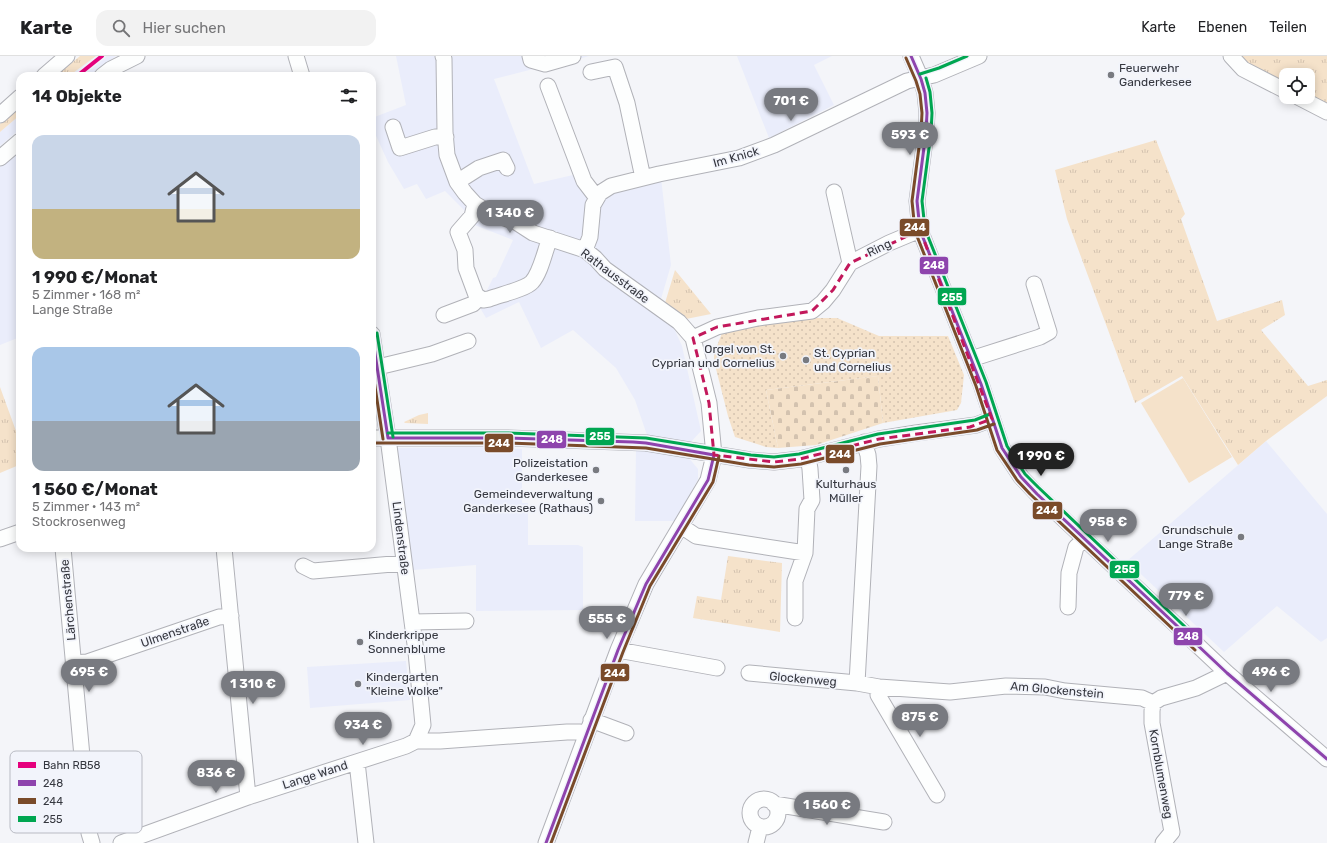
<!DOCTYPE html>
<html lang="de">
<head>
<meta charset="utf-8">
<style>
	:root { --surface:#fff; --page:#f2f2f2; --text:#202124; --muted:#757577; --line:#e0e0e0; --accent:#787a80 }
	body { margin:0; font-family:Rubik,sans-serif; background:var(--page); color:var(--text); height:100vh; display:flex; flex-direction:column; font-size:15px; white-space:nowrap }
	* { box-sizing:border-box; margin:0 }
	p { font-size:13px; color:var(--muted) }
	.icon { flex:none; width:22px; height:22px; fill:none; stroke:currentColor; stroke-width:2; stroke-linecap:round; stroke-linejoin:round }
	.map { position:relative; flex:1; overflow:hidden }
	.panel { position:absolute; left:16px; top:16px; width:360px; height:480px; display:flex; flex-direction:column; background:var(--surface); border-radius:12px; box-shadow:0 2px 10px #0003 }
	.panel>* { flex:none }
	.tools { position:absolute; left:1279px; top:12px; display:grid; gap:8px }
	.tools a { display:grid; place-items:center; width:36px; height:36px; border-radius:8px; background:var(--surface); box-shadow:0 2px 10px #0003; font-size:20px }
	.price { position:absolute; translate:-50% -34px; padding:0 9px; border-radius:14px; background:var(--accent); color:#fff; font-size:13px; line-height:26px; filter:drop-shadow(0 1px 2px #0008) }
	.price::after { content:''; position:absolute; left:50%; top:24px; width:12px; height:9px; margin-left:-6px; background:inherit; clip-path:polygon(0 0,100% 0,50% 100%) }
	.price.on { background:#222; color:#fff }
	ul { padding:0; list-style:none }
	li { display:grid; align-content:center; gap:8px; height:212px; padding:0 16px }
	li span { display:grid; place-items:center; height:124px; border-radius:12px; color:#555 }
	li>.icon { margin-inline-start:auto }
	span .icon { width:72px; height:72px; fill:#fffc; stroke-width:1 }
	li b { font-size:17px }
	h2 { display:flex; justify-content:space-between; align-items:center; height:48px; padding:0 16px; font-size:17px }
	header { display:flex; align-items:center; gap:24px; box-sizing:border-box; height:56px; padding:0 20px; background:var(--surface); border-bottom:1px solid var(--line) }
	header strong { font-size:19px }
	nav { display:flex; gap:22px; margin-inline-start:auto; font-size:14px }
	.search { width:280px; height:36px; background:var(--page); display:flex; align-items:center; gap:10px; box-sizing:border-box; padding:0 14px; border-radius:12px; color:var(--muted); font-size:15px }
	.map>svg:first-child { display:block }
</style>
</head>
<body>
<header>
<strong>Karte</strong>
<div class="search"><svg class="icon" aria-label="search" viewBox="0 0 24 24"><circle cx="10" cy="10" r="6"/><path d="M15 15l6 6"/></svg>Hier suchen</div>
<nav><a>Karte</a><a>Ebenen</a><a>Teilen</a></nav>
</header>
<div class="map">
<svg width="1327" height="787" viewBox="0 0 1327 787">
	<defs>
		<pattern id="grass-tufts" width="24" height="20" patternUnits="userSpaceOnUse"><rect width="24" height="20" fill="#f5e2ca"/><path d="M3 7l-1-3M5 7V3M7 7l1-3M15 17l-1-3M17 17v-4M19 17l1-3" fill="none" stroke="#d3c2af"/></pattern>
		<pattern id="cemetery-stones" width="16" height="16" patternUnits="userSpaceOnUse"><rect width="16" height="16" fill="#f5e2ca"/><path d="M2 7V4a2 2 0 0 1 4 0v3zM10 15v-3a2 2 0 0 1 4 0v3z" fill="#d3c2af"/></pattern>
		<pattern id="park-dots" width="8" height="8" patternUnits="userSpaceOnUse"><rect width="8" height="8" fill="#f5e2ca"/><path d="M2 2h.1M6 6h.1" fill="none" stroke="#d3c2af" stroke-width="1.8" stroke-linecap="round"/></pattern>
	</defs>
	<rect width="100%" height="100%" fill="#f4f5f9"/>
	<!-- built -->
	<path fill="#eaedfb" d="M 96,0 L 116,0 L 88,20 L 69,20 Z
		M 396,0 L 589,0 L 545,13 L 537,12 L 494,23 L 534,128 L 573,119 L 580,127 L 597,133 L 660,113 L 671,209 L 661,243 L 682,290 L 701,375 L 690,387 L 688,401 L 698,413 L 698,423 L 676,465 L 635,465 L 636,393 L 648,382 L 635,344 L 616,312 L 573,274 L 541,292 L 519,246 L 486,262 L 479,250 L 493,222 L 496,221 L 513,184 L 472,168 L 468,158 L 445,135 L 426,143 L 417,128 L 404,133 L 388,106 L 372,71 L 372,62 L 406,49 Z
		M 737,0 L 832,0 L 814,9 L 834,49 L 769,82 Z
		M 20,59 L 20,73 L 0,90 L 0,76 Z
		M 16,97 L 20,109 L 20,281 L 0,289 L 0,111 Z
		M 1266,385 L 1327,458 L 1327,582 L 1321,586 L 1277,550 L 1224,596 L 1127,505 Z
		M 474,391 L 522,393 L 522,447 L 528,447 L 528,489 L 578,489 L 583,491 L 583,554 L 476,555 L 476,509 L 413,514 L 397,392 Z
		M 406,605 L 410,644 L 310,652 L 307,611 Z"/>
	<!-- grass -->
	<path fill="url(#grass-tufts)" d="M 80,0 L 96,0 L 69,20 L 56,20 Z
		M 1241,0 L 1327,0 L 1327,49 L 1308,39 L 1308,19 L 1286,19 L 1286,28 L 1250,9 Z
		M 20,51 L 20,59 L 0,76 L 0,68 Z
		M 1156,84 L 1185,158 L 1181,163 L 1217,265 L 1282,244 L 1285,259 L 1261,274 L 1308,330 L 1327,324 L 1327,340 L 1266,385 L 1238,409 L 1182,320 L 1135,347 L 1067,163 L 1055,114 Z
		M 675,214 L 711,258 L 681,264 L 665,247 Z
		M 0,331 L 20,386 L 20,402 L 17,403 L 19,409 L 0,417 Z
		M 428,357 L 428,368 L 405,367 L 404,366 L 419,359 Z
		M 728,500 L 782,507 L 780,576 L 693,562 L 697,540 L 721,544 Z"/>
	<!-- cemetery -->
	<path fill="url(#cemetery-stones)" d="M 878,320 L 883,367 L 816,389 L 778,392 L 766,334 Z"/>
	<!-- park -->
	<path fill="url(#park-dots)" d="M 816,262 L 837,262 L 879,280 L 948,280 L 964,319 L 961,347 L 957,354 L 883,367 L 878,320 L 766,334 L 778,392 L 766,391 L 735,381 L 728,360 L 714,305 L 714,298 L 722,277 L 759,268 Z"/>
	<!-- pitch -->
	<path fill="#f5e2ca" d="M 1183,322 L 1232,401 L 1189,427 L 1141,347 Z"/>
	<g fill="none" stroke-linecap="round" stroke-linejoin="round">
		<defs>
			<path id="minor" d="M 296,0 L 302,20
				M 443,0 L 444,3 L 445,76 L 447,99 L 457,126 L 465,137 L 475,148 L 490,157 L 516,166 L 533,177 L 585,194 L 595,202 L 605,213 L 679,266 L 693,282 L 709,347 L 714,399 L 708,424 L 646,528 L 618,594 L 546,787
				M 530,0 L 531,4 L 545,8 L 573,0
				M 911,0 L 921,23 L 925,37 L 927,57 L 926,76 L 917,145 L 920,174 L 981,328 L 1002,392 L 1021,421 L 1037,438 L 1227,617 L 1327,703
				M 1231,0 L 1243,13 L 1286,35
				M 591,16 L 615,11 L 627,47 L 643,122
				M 44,20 L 67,0
				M 102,20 L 111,13 L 137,0
				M 548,30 L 584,125 L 597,142
				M 1298,41 L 1327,56
				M 0,59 L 20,41
				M 393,71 L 400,92 L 435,81 L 446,81
				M 0,102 L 20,85
				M 457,126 L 479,112 L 503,104 L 507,112
				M 834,136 L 850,207
				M 475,148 L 472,160 L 458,176 L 465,194 L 466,212 L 476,239 L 483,244 L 489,243 C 499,239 526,233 532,226 C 541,216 545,194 550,182
				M 585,194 L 590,181 L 593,149 L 600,137 L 611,130 L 659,118 L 739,102 L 774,89 L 907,25 L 934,19 L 979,0
				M 444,259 L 473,248 L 479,242
				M 372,278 L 388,382 L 416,596 L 423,669 L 416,685
				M 693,282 L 717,271 L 758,262 L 812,255 L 823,246 L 833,234 L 850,207 L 889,187 L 920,174
				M 971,303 L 1040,281 L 1049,276 L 1034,228
				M 378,311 L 432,298 L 468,285
				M 372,382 L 508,382 L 646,387 L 750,404 L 774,406 L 800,403 L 879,383 L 916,377 L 976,369 L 992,363
				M 864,386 L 868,399 L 869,410 L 857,627 L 879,631 L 950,636 L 1006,630 L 1045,631 L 1065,635 L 1142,642 L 1153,647 L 1161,642 L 1196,632 L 1227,617
				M 681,470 L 696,480 L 805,497
				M 0,483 L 20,476
				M 63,492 L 89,777 L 92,787
				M 224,492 L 248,741
				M 303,510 L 313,515 L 404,507
				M 1068,551 L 1069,517 L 1076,491 L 1085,483
				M 795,562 L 795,525 L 805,497 L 807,453 L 812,444 L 810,413 L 808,401
				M 412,566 L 466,565
				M 618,594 L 717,612
				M 73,607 L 87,606 L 219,561 L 231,560
				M 749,617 L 857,627
				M 879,631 L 878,639 L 937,739
				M 1153,647 L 1152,655 L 1152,667 L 1172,776 L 1163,787
				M 591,664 L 626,677
				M 357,706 L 366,787
				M750 757a14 14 0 1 1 28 0a14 14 0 1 1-28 0Z
				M 774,748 L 884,766
				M 121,787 L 248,741 L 406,690 L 416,685 L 440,685 L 567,676 L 579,676 L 586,677
				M 756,787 L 760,771"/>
		</defs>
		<!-- minor casing -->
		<use href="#minor" stroke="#b1b2b8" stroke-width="17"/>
		<!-- minor -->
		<use href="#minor" stroke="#fdfefe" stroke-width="15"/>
		<defs>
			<path id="bus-1" d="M 911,0 L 921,23 L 925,37 L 927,57 L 926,76 L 917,145 L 920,174 L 981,328 L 1002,392 L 1021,421 L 1037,438 L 1227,617 L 1327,703
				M 372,278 L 388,382
				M 388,382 L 508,382 L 633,386 L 646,387 L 714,399
				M 546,787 L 618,594 L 646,528 L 708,424 L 714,399"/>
			<path id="bus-2" d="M 906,2 L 916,25 L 920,38 L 922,57 L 921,76 L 912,145 L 915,175 L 976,330 L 997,394 L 1017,424 L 1030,438 L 1195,594
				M 372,311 L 383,383
				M 372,387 L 508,387 L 646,392 L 749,409 L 774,411 L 801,408 L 880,388 L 977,374 L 994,368
				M 551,787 L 623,596 L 650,530 L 713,426 L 719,400"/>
			<path id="bus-3" d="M 920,18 L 939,12 L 967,0
				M 926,22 L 930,36 L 932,57 L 931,77 L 922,145 L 925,173 L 986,326 L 1007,390 L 1025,418 L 1038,431 L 1201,586
				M 377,277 L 393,381
				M 388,377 L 508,377 L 646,382 L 751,399 L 774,401 L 799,398 L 878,378 L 975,364 L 990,358"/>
		</defs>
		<!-- bus-1 casing -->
		<use href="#bus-1" stroke="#f2f4fb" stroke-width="6"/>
		<!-- bus-2 casing -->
		<use href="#bus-2" stroke="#f2f4fb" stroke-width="6"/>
		<!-- bus-3 casing -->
		<use href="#bus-3" stroke="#f2f4fb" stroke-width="6"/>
		<!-- bus-1 -->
		<use href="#bus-1" stroke="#8e44ad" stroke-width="3"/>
		<!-- bus-2 -->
		<use href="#bus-2" stroke="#7a4b2a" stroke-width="3"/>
		<!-- bus-3 -->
		<use href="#bus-3" stroke="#00a651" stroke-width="3"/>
		<defs>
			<path id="rail-1" d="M 77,20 L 102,0"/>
		</defs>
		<!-- rail-1 casing -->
		<use href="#rail-1" stroke="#f2f4fb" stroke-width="7"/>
		<!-- rail-1 -->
		<use href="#rail-1" stroke="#e5007d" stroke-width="4"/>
	</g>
	<!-- marked area -->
	<path fill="none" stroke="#c2185b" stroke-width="3" stroke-dasharray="8 5" stroke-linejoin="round" d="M 920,174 L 992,363 L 970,371 L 879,383 L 800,403 L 774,406 L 714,399 L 709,347 L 693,282 L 717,271 L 812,255 L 833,234 L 850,207 Z"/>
	<!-- markers -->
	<g fill="#787a80" stroke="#f2f4fb" stroke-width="1.5">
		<circle cx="1111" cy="19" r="4"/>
		<circle cx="783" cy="300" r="4"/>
		<circle cx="806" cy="304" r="4"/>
		<circle cx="596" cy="414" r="4"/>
		<circle cx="846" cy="414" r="4"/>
		<circle cx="601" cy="445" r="4"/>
		<circle cx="1241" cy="481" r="4"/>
		<circle cx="360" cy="586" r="4"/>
		<circle cx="358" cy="628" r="4"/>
	</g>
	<g text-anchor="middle" stroke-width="3.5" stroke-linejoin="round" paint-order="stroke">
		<!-- poi labels -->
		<g font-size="12" fill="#35373f" stroke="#f2f4fb" text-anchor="start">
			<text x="1119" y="16">Feuerwehr<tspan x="1119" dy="14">Ganderkesee</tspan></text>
			<text x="775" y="297" text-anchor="end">Orgel von St.<tspan x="775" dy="14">Cyprian und Cornelius</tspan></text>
			<text x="814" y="301">St. Cyprian<tspan x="814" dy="14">und Cornelius</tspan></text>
			<text x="588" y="411" text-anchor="end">Polizeistation<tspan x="588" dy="14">Ganderkesee</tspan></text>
			<text x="846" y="432" text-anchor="middle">Kulturhaus<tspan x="846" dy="14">Müller</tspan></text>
			<text x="593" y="442" text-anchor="end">Gemeindeverwaltung<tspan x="593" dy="14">Ganderkesee (Rathaus)</tspan></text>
			<text x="1233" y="478" text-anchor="end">Grundschule<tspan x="1233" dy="14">Lange Straße</tspan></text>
			<text x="368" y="583">Kinderkrippe<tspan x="368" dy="14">Sonnenblume</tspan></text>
			<text x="366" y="625">Kindergarten<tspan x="366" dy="14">"Kleine Wolke"</tspan></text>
		</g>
		<!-- street labels -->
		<g font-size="12" fill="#35373f" stroke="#f2f4fb">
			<text transform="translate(736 101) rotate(-16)" y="4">Im Knick</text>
			<text transform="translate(879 192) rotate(-26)" y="4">Ring</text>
			<text transform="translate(615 220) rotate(37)" y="4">Rathausstraße</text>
			<text transform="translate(401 482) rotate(83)" y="4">Lindenstraße</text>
			<text transform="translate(68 544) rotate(-95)" y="4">Lärchenstraße</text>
			<text transform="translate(175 576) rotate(-19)" y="4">Ulmenstraße</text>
			<text transform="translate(803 623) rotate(5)" y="4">Glockenweg</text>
			<text transform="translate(1057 634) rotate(5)" y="4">Am Glockenstein</text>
			<text transform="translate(1161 718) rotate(80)" y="4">Kornblumenweg</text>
			<text transform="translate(315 719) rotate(-18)" y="4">Lange Wand</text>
		</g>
	</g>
	<!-- legend -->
	<rect x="10" y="695" width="132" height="82" rx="6" fill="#f2f4fb" stroke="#b9bbc3" stroke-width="1"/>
	<rect x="18" y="706" width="18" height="6" fill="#e5007d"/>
	<rect x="18" y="724" width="18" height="6" fill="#8e44ad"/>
	<rect x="18" y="742" width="18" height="6" fill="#7a4b2a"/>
	<rect x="18" y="760" width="18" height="6" fill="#00a651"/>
	<g font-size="11" fill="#35373f">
		<text x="43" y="713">Bahn RB58</text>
		<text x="43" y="731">248</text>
		<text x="43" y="749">244</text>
		<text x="43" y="767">255</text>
	</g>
	<g stroke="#f2f4fb" stroke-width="1.5">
		<rect x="899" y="162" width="31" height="19" rx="4" fill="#7a4b2a"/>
		<rect x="919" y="200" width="30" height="19" rx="4" fill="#8e44ad"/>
		<rect x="937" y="231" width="30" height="19" rx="4" fill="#00a651"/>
		<rect x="585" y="371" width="30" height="19" rx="4" fill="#00a651"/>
		<rect x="536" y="374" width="31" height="19" rx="4" fill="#8e44ad"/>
		<rect x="484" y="377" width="30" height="20" rx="4" fill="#7a4b2a"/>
		<rect x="825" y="388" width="30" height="20" rx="4" fill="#7a4b2a"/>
		<rect x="1032" y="445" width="31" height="19" rx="4" fill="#7a4b2a"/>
		<rect x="1109" y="504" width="31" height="19" rx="4" fill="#00a651"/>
		<rect x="1173" y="571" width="30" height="19" rx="4" fill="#8e44ad"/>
		<rect x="600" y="607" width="30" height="19" rx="4" fill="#7a4b2a"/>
	</g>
	<g font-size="11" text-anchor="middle" font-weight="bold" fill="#fff">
		<text x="915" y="175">244</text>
		<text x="934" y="213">248</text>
		<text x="952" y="245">255</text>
		<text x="600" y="384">255</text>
		<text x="552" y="387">248</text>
		<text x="499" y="391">244</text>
		<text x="840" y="402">244</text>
		<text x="1047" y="458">244</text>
		<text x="1125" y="517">255</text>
		<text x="1188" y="584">248</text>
		<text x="615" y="621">244</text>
	</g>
</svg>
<div class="tools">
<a><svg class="icon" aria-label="locate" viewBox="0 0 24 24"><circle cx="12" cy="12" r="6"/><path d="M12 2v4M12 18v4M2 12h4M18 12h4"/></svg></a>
</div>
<b class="price" style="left:791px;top:66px">701 €</b>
<b class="price" style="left:910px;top:100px">593 €</b>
<b class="price" style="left:510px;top:178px">1 340 €</b>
<b class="price on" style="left:1041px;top:421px">1 990 €</b>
<b class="price" style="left:1108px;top:487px">958 €</b>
<b class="price" style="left:1186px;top:561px">779 €</b>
<b class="price" style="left:607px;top:584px">555 €</b>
<b class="price" style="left:89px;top:637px">695 €</b>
<b class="price" style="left:1271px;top:637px">496 €</b>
<b class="price" style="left:253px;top:649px">1 310 €</b>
<b class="price" style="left:920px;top:682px">875 €</b>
<b class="price" style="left:363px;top:690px">934 €</b>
<b class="price" style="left:216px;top:738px">836 €</b>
<b class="price" style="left:827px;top:770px">1 560 €</b>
<section class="panel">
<h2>14 Objekte<svg class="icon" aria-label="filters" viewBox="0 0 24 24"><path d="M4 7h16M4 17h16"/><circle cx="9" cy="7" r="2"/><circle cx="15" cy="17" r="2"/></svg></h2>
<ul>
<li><span style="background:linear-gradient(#c9d6e8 60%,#c2b280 0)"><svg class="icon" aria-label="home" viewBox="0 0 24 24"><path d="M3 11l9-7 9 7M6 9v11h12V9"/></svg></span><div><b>1 990 €/Monat</b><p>5 Zimmer · 168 m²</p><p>Lange Straße</p></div></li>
<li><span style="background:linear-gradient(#a9c7e8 60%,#9aa5b1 0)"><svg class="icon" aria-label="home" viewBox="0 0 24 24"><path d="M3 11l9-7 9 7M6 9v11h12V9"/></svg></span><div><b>1 560 €/Monat</b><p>5 Zimmer · 143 m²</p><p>Stockrosenweg</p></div></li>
</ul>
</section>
</div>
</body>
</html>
